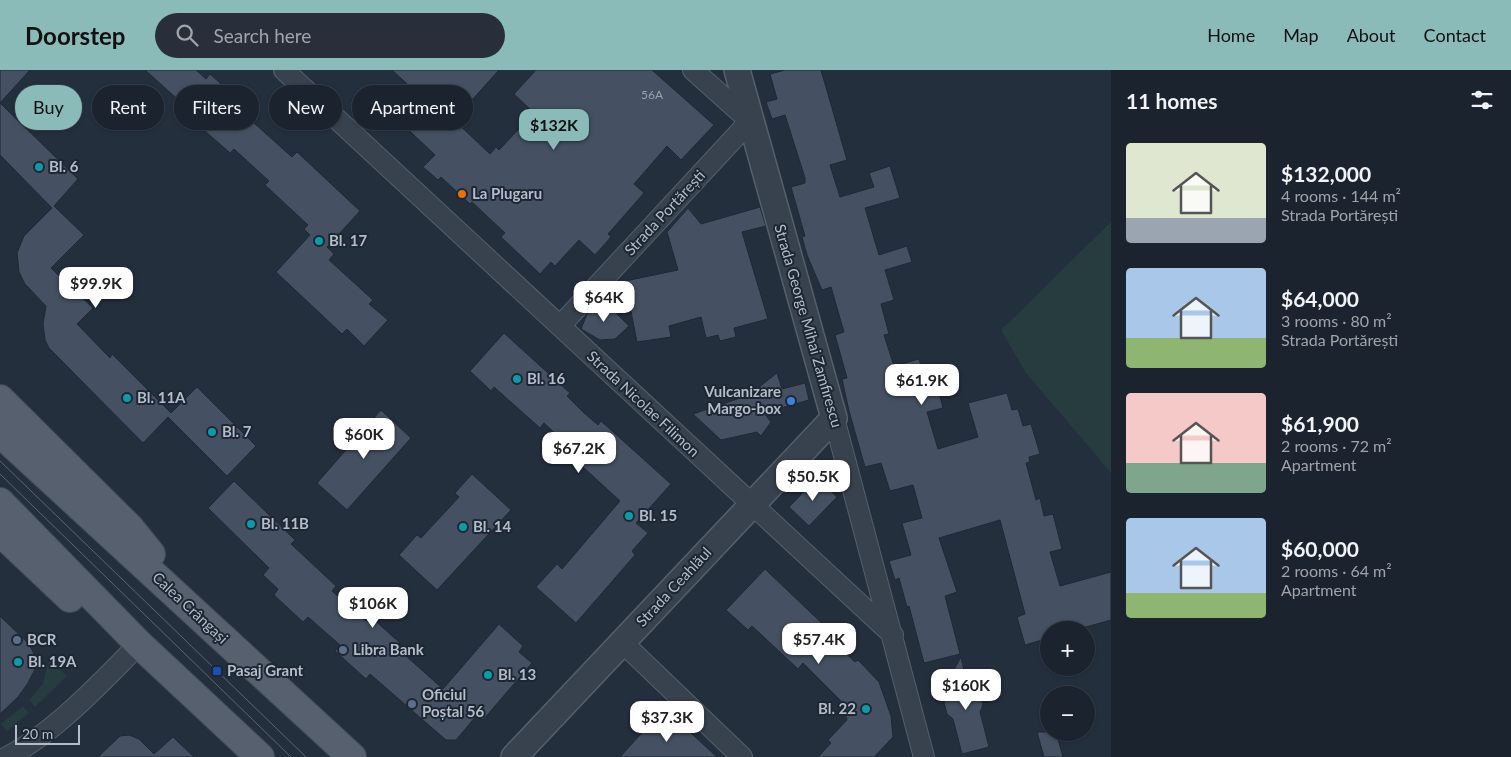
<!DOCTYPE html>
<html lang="en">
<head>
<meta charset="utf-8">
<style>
	:root { --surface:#1b232e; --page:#282f3a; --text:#f1f3f6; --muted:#a0a4aa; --line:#39404a; --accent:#8bbbb9 }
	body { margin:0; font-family:Lato,sans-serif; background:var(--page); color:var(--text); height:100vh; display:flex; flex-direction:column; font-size:19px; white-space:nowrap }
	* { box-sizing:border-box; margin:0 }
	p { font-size:16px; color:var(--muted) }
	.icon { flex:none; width:28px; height:28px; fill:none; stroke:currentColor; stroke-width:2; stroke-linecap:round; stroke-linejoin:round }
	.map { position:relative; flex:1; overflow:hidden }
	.side { display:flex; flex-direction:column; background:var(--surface); width:400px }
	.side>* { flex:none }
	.banner { position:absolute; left:15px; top:15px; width:475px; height:45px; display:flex; gap:10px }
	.buttons { position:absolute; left:1040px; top:551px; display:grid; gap:10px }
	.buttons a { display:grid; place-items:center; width:55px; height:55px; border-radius:50%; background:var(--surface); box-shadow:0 1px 4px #0004,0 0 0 1px var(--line); font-size:25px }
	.scale { position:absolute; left:15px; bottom:12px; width:65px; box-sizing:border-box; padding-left:5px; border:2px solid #b4bcc9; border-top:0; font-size:14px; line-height:18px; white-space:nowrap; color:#b4bcc9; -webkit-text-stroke:4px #1d2633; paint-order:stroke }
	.price { position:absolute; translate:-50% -42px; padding:0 11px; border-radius:10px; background:#fff; color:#222; font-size:16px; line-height:32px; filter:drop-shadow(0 1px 2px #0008) }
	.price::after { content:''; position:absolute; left:50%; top:30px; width:15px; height:11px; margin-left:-8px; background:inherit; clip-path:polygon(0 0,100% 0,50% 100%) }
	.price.on { background:var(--accent); color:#111 }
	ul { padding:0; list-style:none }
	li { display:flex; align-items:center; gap:15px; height:125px; padding:0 15px }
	li span { display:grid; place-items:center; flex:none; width:140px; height:100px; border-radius:5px; color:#555 }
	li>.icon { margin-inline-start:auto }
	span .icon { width:60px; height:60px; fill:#fffc; stroke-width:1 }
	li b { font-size:21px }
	h2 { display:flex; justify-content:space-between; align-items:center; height:60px; padding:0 15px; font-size:21px }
	.pill { padding:0 18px; border-radius:22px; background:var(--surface); box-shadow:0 1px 4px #0004,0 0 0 1px var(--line); font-size:18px; line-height:45px }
	.pill.on { background:var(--accent); color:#111 }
	header { display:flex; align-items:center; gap:30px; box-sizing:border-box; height:70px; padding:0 25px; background:var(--accent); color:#111 }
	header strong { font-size:24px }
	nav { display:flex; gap:28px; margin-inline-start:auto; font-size:18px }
	.search { width:350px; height:45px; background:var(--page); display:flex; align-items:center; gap:12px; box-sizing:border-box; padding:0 18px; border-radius:28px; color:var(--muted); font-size:19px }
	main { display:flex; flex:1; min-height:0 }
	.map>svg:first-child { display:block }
</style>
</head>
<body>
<header>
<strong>Doorstep</strong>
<div class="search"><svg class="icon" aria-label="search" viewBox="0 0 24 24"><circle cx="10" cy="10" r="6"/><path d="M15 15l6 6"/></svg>Search here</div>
<nav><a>Home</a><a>Map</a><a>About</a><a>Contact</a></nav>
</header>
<main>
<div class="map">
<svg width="1111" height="687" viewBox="0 0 1111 687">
	<rect width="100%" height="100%" fill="#242f3e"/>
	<!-- green -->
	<path fill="#263c3f" d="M 1111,152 L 1111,403 L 1026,303 L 1001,260 Z
		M 51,590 L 67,606 L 35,637 L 29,630 L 43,614 L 47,596 Z
		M 23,636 L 29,643 L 7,661 L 1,654 Z"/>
	<!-- building -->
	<path fill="#455162" stroke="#1f2835" d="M 0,0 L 30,0 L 0,33 L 78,109 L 54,136 L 84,165 L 51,198 L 93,238 L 77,254 L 110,288 L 112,284 L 171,343 L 197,317 L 256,376 L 227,406 L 168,347 L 143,373 L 49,278 L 45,270 L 43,254 L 46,236 L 25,214 L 19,202 L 17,183 L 24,166 L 52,138 L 0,85 Z
		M 145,0 L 196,0 L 206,9 L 210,4 L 259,48 L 254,53 L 292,87 L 297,82 L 360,141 L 327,177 L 334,184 L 329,190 L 373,230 L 369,234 L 388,250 L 364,276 L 347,259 L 342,264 L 276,202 L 310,165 L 304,159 L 308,155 L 265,115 L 269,111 L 234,79 L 230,83 L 179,38 L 183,34 Z
		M 392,0 L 499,0 L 454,50 L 490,84 L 496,77 L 499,80 L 534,43 L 514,24 L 536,0 L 652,0 L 714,55 L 681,90 L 667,76 L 634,114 L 644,123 L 608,164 L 611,167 L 595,185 L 579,170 L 555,196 L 551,192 L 540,204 L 501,167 L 505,163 L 472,132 L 470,134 L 441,107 L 438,110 L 423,97 L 435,85 L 395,47 L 417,23 Z
		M 785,0 L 821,0 L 847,90 L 830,95 L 840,127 L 874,117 L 869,103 L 890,96 L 900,128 L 865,138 L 879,185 L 907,176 L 912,192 L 885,200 L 894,230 L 881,234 L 889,264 L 884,265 L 894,296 L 919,289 L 929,321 L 938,319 L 943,338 L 927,342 L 938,379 L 978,367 L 968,333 L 1007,323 L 1012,340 L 1018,339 L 1023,356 L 1031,354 L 1040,384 L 1029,387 L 1030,392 L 1026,393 L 1036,430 L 1040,428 L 1044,446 L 1053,444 L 1062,479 L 1050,482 L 1060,516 L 1111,502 L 1111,550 L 1075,560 L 1049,560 L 1049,568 L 1025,575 L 1017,547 L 1025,544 L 1000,450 L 939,468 L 957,522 L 945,526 L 960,584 L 924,593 L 909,536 L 907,537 L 899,508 L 895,510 L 889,491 L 911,485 L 902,453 L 922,448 L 913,415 L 890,421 L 881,393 L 865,397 L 849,341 L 842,309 L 847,308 L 835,265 L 844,262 L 831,217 L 822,220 L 807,185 L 802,167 L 805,166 L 791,117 L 805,113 L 805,108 L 785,45 L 772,49 L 766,32 L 777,29 L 770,4 Z
		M 760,137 L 766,156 L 742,162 L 768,249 L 734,258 L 736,267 L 720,271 L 718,265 L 706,268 L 701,247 L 669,256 L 671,267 L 637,272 L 625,211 L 678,200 L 667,162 L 688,138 L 701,154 Z
		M 602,229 L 629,256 L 615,269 L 600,270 L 581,259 L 587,244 Z
		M 504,263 L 570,323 L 567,326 L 583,342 L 598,355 L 601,351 L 671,414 L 636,453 L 648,463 L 632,481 L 635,485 L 576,553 L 536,517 L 557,494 L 562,499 L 620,431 L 571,386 L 575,382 L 544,353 L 540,358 L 494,317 L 491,321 L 470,301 Z
		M 777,303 L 782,319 L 805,313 L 809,330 L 764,343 L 771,352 L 761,366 L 757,362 L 721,370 L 693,344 L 749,325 Z
		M 381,340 L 411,368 L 347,440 L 317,413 Z
		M 472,404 L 511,440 L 437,520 L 399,485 L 417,465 L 421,468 L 459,427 L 455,423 Z
		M 817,408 L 837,427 L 809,456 L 789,437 Z
		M 234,411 L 295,470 L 291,474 L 336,516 L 332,521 L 366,551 L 370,546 L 400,573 L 396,577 L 443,619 L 499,554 L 523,576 L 519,582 L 532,593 L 483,650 L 477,645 L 456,670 L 446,670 L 370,604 L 366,609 L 335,581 L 340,575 L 308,547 L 303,552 L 274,525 L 278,519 L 263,505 L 269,498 L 208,438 Z
		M 765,499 L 830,561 L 827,565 L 841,579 L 855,592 L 858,590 L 879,612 L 891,646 L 893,667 L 874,687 L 818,687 L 831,673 L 828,670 L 847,650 L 842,632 L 803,593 L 798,599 L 752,556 L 748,560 L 726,540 Z
		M 0,546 L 29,574 L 36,588 L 36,597 L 28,613 L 18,627 L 0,644 Z
		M 961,587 L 965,605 L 971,609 L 974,618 L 980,623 L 983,635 L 980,642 L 989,677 L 962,684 L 953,649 L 947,644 L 944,633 L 947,624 L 945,616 Z
		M 658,645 L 673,658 L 678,651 L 717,687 L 620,687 Z
		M 1037,662 L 1056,662 L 1063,687 L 1044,687 Z
		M 129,665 L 139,669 L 154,684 L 173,667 L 194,687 L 98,687 L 120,666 Z"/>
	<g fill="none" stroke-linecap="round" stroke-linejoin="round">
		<defs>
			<path id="minor" d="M 284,0 L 893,565
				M 560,256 L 750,51 L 693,0
				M 834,348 L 924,687
				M 622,572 L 742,687
				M 7,687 C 54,663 102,612 139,574"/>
			<path id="tertiary" d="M 514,687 L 834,348 L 737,0"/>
			<path id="primary" d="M 0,329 L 130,458 L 151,484
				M 0,363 L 352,687
				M 0,432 L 139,574 L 260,687
				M 0,462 L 70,528"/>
		</defs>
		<!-- minor casing -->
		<use href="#minor" stroke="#565f6c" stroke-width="22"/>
		<!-- tertiary casing -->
		<use href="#tertiary" stroke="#565f6c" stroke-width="28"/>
		<!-- primary casing -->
		<use href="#primary" stroke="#414a57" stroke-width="30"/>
		<!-- minor -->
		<use href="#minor" stroke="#38414e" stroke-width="20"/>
		<!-- tertiary -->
		<use href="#tertiary" stroke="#38414e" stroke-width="25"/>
		<!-- primary -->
		<use href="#primary" stroke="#56606e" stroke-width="28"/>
		<!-- tram -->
		<path stroke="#5a6575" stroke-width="1" d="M 0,391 L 306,687
			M 0,404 L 291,687"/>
	</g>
	<!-- markers -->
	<g fill="#0f9aa8" stroke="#1d2633" stroke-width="2">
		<circle cx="39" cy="97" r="5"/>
		<circle cx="319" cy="171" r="5"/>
		<circle cx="517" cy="309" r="5"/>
		<circle cx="127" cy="328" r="5"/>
		<circle cx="212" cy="362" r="5"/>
		<circle cx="629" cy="446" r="5"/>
		<circle cx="251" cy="454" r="5"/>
		<circle cx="463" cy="457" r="5"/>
		<circle cx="18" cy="592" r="5"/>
		<circle cx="488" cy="605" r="5"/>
		<circle cx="866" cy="639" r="5"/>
	</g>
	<circle fill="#e8710a" stroke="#1d2633" stroke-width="2" cx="462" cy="124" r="5"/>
	<circle fill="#3f7fe0" stroke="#1d2633" stroke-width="2" cx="791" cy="331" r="5"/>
	<g fill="#5c6f8a" stroke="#1d2633" stroke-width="2">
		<circle cx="17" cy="570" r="5"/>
		<circle cx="343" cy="580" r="5"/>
		<circle cx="412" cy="634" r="5"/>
	</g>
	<rect fill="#1a4fb4" stroke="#1d2633" stroke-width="2" x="212" y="596" width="10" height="10" rx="2.5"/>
	<g text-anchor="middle" stroke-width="4" stroke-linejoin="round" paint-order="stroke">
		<!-- number labels -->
		<g font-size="12" fill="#98a1af">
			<text x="652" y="29">56A</text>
		</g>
		<!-- poi labels -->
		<g font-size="15" font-weight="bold" fill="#b4bcc9" stroke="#1d2633" text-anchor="start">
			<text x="49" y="102">Bl. 6</text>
			<text x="472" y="129">La Plugaru</text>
			<text x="329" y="176">Bl. 17</text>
			<text x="527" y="314">Bl. 16</text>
			<text x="781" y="327" text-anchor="end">Vulcanizare<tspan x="781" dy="17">Margo-box</tspan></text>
			<text x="137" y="333">Bl. 11A</text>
			<text x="222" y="367">Bl. 7</text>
			<text x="639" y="451">Bl. 15</text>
			<text x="261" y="459">Bl. 11B</text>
			<text x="473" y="462">Bl. 14</text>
			<text x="27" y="575">BCR</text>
			<text x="353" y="585">Libra Bank</text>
			<text x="28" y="597">Bl. 19A</text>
			<text x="227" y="606">Pasaj Grant</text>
			<text x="498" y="610">Bl. 13</text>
			<text x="422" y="630">Oficiul<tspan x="422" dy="17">Poștal 56</tspan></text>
			<text x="856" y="644" text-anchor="end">Bl. 22</text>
		</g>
		<!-- street labels -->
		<g font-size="15" fill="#b4bcc9" stroke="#1d2633">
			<text transform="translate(665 143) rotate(-47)" y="5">Strada Portărești</text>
			<text transform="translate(808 256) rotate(74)" y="5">Strada George Mihai Zamfirescu</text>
			<text transform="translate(643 334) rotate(43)" y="5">Strada Nicolae Filimon</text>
			<text transform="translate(674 517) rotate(-47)" y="5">Strada Ceahlăul</text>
			<text transform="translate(190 538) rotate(43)" y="5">Calea Crângași</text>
		</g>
	</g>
</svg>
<div class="buttons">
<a>+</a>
<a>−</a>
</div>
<div class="scale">20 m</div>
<b class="price on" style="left:554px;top:81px">$132K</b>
<b class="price" style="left:96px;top:239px">$99.9K</b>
<b class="price" style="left:604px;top:253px">$64K</b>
<b class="price" style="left:922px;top:336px">$61.9K</b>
<b class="price" style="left:364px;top:390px">$60K</b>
<b class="price" style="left:579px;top:404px">$67.2K</b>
<b class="price" style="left:813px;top:432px">$50.5K</b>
<b class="price" style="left:373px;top:559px">$106K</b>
<b class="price" style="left:819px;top:595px">$57.4K</b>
<b class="price" style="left:966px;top:641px">$160K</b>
<b class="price" style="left:667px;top:673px">$37.3K</b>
<div class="banner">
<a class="pill on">Buy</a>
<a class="pill">Rent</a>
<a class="pill">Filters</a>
<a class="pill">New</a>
<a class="pill">Apartment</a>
</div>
</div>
<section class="side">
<h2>11 homes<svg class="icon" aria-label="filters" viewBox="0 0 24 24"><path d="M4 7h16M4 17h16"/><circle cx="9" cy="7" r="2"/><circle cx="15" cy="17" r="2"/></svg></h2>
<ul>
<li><span style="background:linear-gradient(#dfe7d0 75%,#9aa5b1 0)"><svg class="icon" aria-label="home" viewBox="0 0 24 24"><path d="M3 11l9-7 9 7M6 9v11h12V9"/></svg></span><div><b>$132,000</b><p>4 rooms · 144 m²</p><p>Strada Portărești</p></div></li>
<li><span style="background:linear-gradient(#a9c7e8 70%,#8fb573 0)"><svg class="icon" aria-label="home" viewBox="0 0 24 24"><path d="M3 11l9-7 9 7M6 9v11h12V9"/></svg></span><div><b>$64,000</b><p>3 rooms · 80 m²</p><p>Strada Portărești</p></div></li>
<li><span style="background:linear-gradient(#f6c9c9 70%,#7fa58c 0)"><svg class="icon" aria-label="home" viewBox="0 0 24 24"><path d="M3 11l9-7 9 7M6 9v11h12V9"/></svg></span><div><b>$61,900</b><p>2 rooms · 72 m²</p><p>Apartment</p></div></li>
<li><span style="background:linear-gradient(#a9c7e8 75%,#8fb573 0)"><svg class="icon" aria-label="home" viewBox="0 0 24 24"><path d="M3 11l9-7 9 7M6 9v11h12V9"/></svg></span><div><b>$60,000</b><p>2 rooms · 64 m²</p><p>Apartment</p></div></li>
</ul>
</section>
</main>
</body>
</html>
